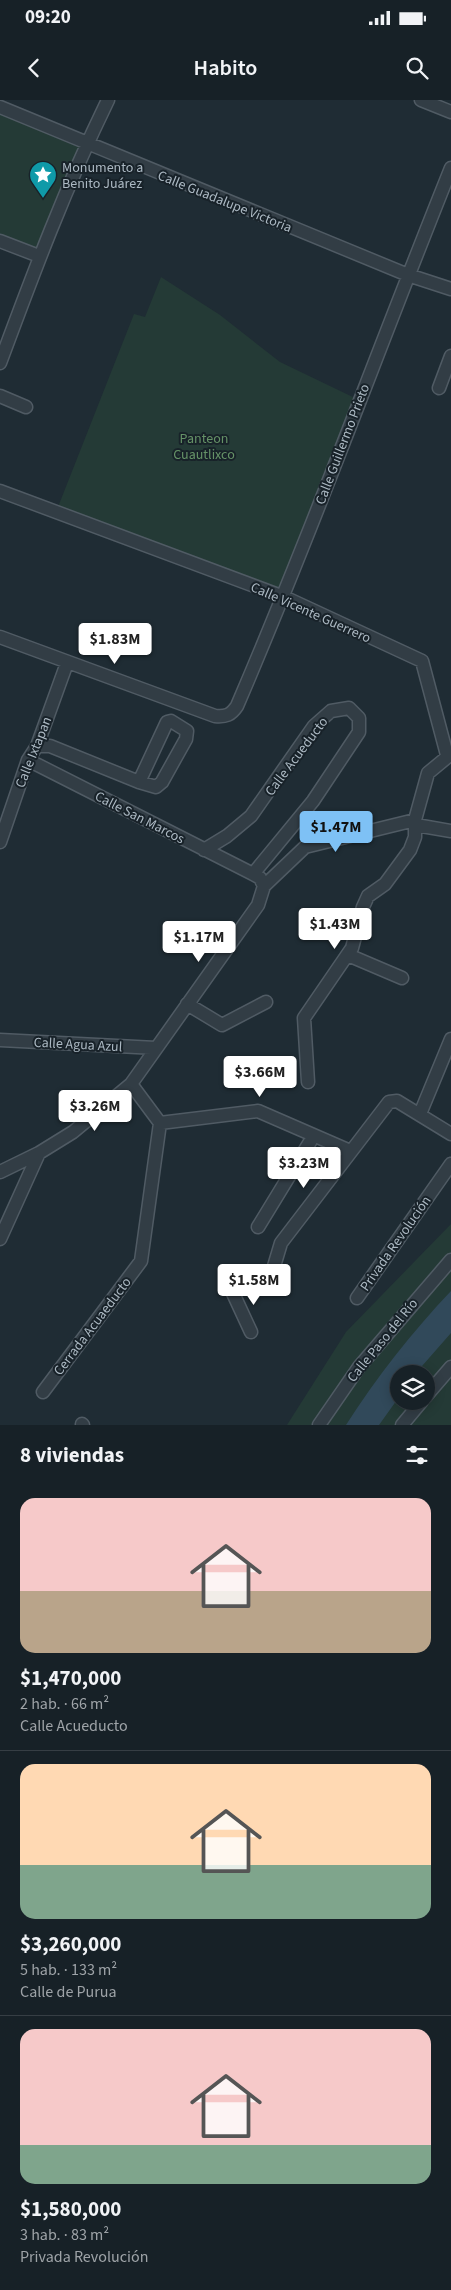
<!DOCTYPE html>
<html lang="es">
<head>
<meta charset="utf-8">
<style>
	:root { --surface:#172127; --page:#20292f; --text:#f1f3f6; --muted:#9ea3a7; --line:#363e44; --accent:#7ec1f5 }
	body { margin:0; font-family:"Source Sans 3",sans-serif; background:var(--page); color:var(--text); height:100vh; display:flex; flex-direction:column; font-size:19px; white-space:nowrap }
	* { box-sizing:border-box; margin:0 }
	p { font-size:16px; color:var(--muted) }
	.icon { flex:none; width:28px; height:28px; fill:none; stroke:currentColor; stroke-width:2; stroke-linecap:round; stroke-linejoin:round }
	.map { position:relative; height:1325px; overflow:hidden }
	.side { display:flex; flex-direction:column; background:var(--surface); flex:1 }
	.side>* { flex:none }
	.fabs { position:absolute; left:390px; top:1265px; display:grid; gap:10px }
	.fabs a { display:grid; place-items:center; width:45px; height:45px; border-radius:50%; background:var(--surface); box-shadow:0 2px 12px #0003,0 0 0 1px var(--line); font-size:25px }
	.price { position:absolute; translate:-50% -42px; padding:0 11px; border-radius:5px; background:#fff; color:#222; font-size:16px; line-height:32px; filter:drop-shadow(0 1px 2px #0008) }
	.price::after { content:''; position:absolute; left:50%; top:30px; width:15px; height:11px; margin-left:-8px; background:inherit; clip-path:polygon(0 0,100% 0,50% 100%) }
	.price.active { background:var(--accent); color:#111 }
	ul { padding:0; list-style:none }
	li { display:grid; align-content:center; gap:10px; height:265px; padding:0 20px }
	li+li { border-top:1px solid var(--line) }
	li span { display:grid; place-items:center; height:155px; border-radius:15px; color:#555 }
	li>.icon { margin-inline-start:auto }
	span .icon { width:90px; height:90px; fill:#fffc; stroke-width:1 }
	li b { font-size:21px }
	h2 { display:flex; justify-content:space-between; align-items:center; height:60px; padding:0 20px; font-size:21px }
	.status { display:flex; justify-content:space-between; align-items:center; height:35px; padding:0 25px; background:var(--surface); direction:ltr }
	.status svg { height:14px; fill:currentColor }
	header { display:flex; justify-content:space-between; align-items:center; height:65px; padding:0 20px; background:var(--surface); font-size:22px; font-weight:600 }
	.map>svg:first-child { display:block }
</style>
</head>
<body>
<div class="status"><b>09:20</b><svg viewBox="0 0 49 12"><path d="M0 12V9h3v3zM5 12V6h3v6zM10 12V3h3v9zM15 12V0h3v12zM26 1h20v11H26zM47 4h2v5h-2z"/></svg></div>
<header><svg class="icon" aria-label="back" viewBox="0 0 24 24"><path d="M15 5l-7 7 7 7"/></svg>Habito<svg class="icon" aria-label="search" viewBox="0 0 24 24"><circle cx="10" cy="10" r="6"/><path d="M15 15l6 6"/></svg></header>
<div class="map">
<svg width="451" height="1325" viewBox="0 0 451 1325">
	<rect width="100%" height="100%" fill="#1f2c34"/>
	<!-- green -->
	<path fill="#243a36" fill-rule="evenodd" d="M 0,7 L 86,44 L 39,156 L 0,141 Z
		M 161,177 L 220,215 L 280,262 L 359,300 L 284,497 L 56,412 L 134,214 L 145,217 Z
		M 451,1124 L 451,1325 L 287,1325 L 346,1232 ZM 399,1274 L 426,1274 L 426,1301 L 399,1301 Z"/>
	<!-- water -->
	<path fill="#31495a" d="M 451,1191 L 451,1233 L 415,1274 L 399,1274 L 399,1297 L 379,1325 L 346,1325 C 376,1278 412,1232 451,1191 Z"/>
	<g fill="none" stroke-linecap="round" stroke-linejoin="round">
		<defs>
			<path id="minor" d="M 421,0 L 451,12
				M 0,7 L 408,175 L 451,189
				M 0,141 L 39,156
				M 0,263 C 33,174 66,86 108,0
				M 439,288 L 451,256
				M 0,296 L 26,307
				M 0,391 L 284,497 L 422,561 L 447,655
				M 0,537 L 215,616 C 226,617 231,615 237,606 C 313,429 379,247 451,68
				M 37,646 L 50,646 L 139,682 L 156,687 L 162,682 L 186,639 L 187,631 L 171,621 L 167,622 L 139,682
				M 416,725 L 451,731
				M 0,742 L 28,660 L 37,646 L 67,563
				M 204,750 L 227,736 L 251,716 L 314,626 L 331,611 L 349,608 L 359,618 L 359,632 L 313,701 L 253,774
				M 264,786 L 305,747 L 415,720
				M 348,855 L 402,878
				M 187,904 L 222,925 L 266,902
				M 0,940 L 156,948
				M 308,982 L 304,918 L 352,848 L 363,807 L 368,796 L 385,784 L 410,750 L 415,737 L 415,720 L 428,673 L 451,654
				M 131,984 L 160,1023
				M 420,1014 L 451,939
				M 160,1023 L 258,1011 L 350,1051
				M 0,1072 L 39,1053 L 73,1032 L 131,984 L 258,805 L 264,786 L 260,778 L 253,774 L 28,660
				M 258,1127 L 313,1037
				M 0,1139 L 39,1053
				M 357,1198 L 451,1064
				M 251,1232 L 232,1191 L 272,1173 L 281,1143 L 389,1002 L 397,1001 L 451,1034
				M 43,1292 L 141,1161 L 160,1023
				M 426,1296 L 451,1267
				M 82,1324 L 83,1325
				M 319,1325 L 359,1267 L 451,1160
				M 402,1325 L 422,1301"/>
		</defs>
		<!-- minor casing -->
		<use href="#minor" stroke="#505b64" stroke-width="15"/>
		<!-- minor -->
		<use href="#minor" stroke="#323d45" stroke-width="12"/>
	</g>
	<!-- icons -->
	<defs>
		<symbol id="sight-pin" viewBox="-11 -11 22 30"><path d="M0 17L-7.5 6A9.5 9.5 0 1 1 7.5 6Z" fill="#0f9aa8" stroke="#182229"/><path d="M0-6L1.8-2.2L6-1.7L2.9 1.2L3.7 5.4L0 3.3L-3.7 5.4L-2.9 1.2L-6-1.7L-1.8-2.2Z" fill="#fff"/></symbol>
	</defs>
	<g fill-rule="evenodd">
		<use href="#sight-pin" x="27" y="59" width="32" height="43"/>
	</g>
	<g text-anchor="middle" stroke-width="4" stroke-linejoin="round" paint-order="stroke">
		<!-- poi labels -->
		<g font-size="14" fill="#acb9c3" stroke="#182229" text-anchor="start">
			<text x="62" y="72">Monumento a<tspan x="62" dy="16">Benito Juárez</tspan></text>
		</g>
		<!-- street labels -->
		<g font-size="14" fill="#acb9c3" stroke="#182229">
			<text transform="translate(225 101) rotate(22)" y="5">Calle Guadalupe Victoria</text>
			<text transform="translate(342 344) rotate(-69)" y="5">Calle Guillermo Prieto</text>
			<text transform="translate(311 512) rotate(24)" y="5">Calle Vicente Guerrero</text>
			<text transform="translate(33 652) rotate(-68)" y="5">Calle Ixtapan</text>
			<text transform="translate(296 656) rotate(-53)" y="5">Calle Acueducto</text>
			<text transform="translate(140 717) rotate(27)" y="5">Calle San Marcos</text>
			<text transform="translate(78 944) rotate(3)" y="5">Calle Agua Azul</text>
			<text transform="translate(395 1143) rotate(-55)" y="5">Privada Revolución</text>
			<text transform="translate(92 1226) rotate(-53)" y="5">Cerrada Acuaeducto</text>
			<text transform="translate(382 1240) rotate(-51)" y="5">Calle Paso del Río</text>
		</g>
		<!-- park labels -->
		<g font-size="14" fill="#659267" stroke="#182229">
			<text x="204" y="343">Panteon<tspan x="204" dy="16">Cuautlixco</tspan></text>
		</g>
	</g>
</svg>
<div class="fabs">
<a><svg class="icon" aria-label="layers" viewBox="0 0 24 24"><path d="M12 4l9 5-9 5-9-5zM3 14l9 5 9-5"/></svg></a>
</div>
<b class="price" style="left:115px;top:565px">$1.83M</b>
<b class="price active" style="left:336px;top:753px">$1.47M</b>
<b class="price" style="left:335px;top:850px">$1.43M</b>
<b class="price" style="left:199px;top:863px">$1.17M</b>
<b class="price" style="left:260px;top:998px">$3.66M</b>
<b class="price" style="left:95px;top:1032px">$3.26M</b>
<b class="price" style="left:304px;top:1089px">$3.23M</b>
<b class="price" style="left:254px;top:1206px">$1.58M</b>
</div>
<section class="side">
<h2>8 viviendas<svg class="icon" aria-label="filters" viewBox="0 0 24 24"><path d="M4 7h16M4 17h16"/><circle cx="9" cy="7" r="2"/><circle cx="15" cy="17" r="2"/></svg></h2>
<ul>
<li><span style="background:linear-gradient(#f6c9c9 60%,#b9a48a 0)"><svg class="icon" aria-label="home" viewBox="0 0 24 24"><path d="M3 11l9-7 9 7M6 9v11h12V9"/></svg></span><div><b>$1,470,000</b><p>2 hab. · 66 m²</p><p>Calle Acueducto</p></div></li>
<li><span style="background:linear-gradient(#ffd9b3 65%,#7fa58c 0)"><svg class="icon" aria-label="home" viewBox="0 0 24 24"><path d="M3 11l9-7 9 7M6 9v11h12V9"/></svg></span><div><b>$3,260,000</b><p>5 hab. · 133 m²</p><p>Calle de Purua</p></div></li>
<li><span style="background:linear-gradient(#f6c9c9 75%,#7fa58c 0)"><svg class="icon" aria-label="home" viewBox="0 0 24 24"><path d="M3 11l9-7 9 7M6 9v11h12V9"/></svg></span><div><b>$1,580,000</b><p>3 hab. · 83 m²</p><p>Privada Revolución</p></div></li>
</ul>
</section>
</body>
</html>
